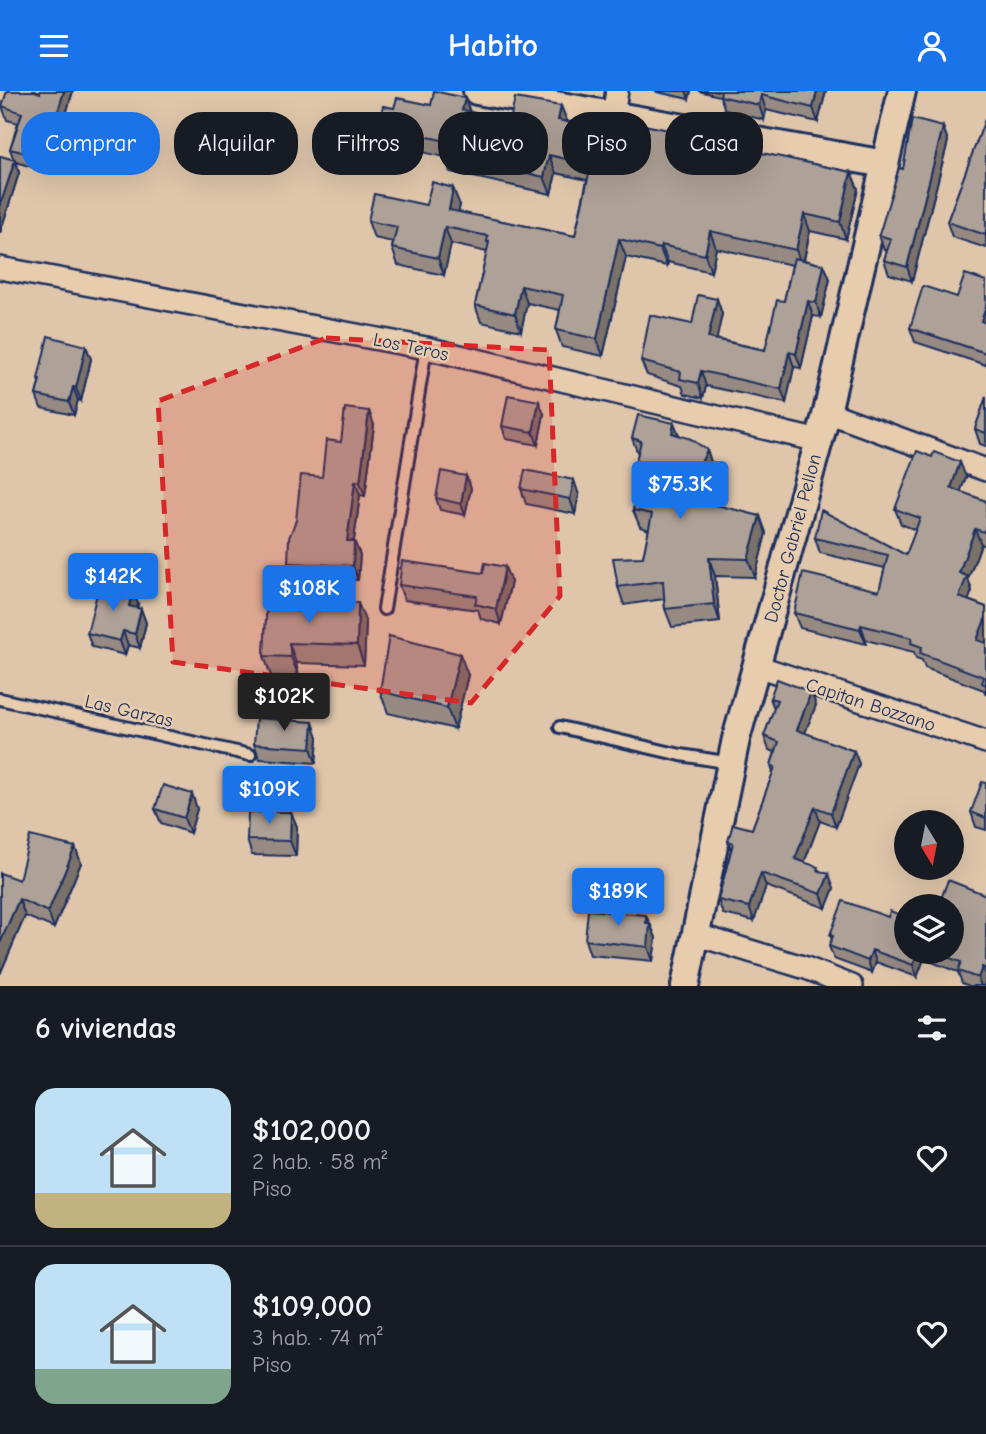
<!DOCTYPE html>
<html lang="es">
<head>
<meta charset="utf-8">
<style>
	:root { --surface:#171b24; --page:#242831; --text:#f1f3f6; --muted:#9ea1a6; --line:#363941; --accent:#1a73e8 }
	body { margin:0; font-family:"Comic Neue",sans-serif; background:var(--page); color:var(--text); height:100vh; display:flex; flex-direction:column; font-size:26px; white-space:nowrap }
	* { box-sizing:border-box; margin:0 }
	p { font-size:23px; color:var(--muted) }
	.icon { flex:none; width:38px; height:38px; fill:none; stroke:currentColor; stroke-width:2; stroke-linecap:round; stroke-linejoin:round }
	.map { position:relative; height:895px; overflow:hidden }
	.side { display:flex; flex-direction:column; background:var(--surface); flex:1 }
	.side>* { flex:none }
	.guide { position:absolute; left:21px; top:21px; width:945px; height:63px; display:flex; gap:14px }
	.needle { width:46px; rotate:170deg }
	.controls { position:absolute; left:894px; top:719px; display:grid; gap:14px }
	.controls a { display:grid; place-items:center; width:70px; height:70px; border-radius:50%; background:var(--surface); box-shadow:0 7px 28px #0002; font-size:35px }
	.price { position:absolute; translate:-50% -60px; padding:0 16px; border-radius:7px; background:var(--accent); color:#fff; font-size:23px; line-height:46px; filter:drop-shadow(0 2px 4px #0008) }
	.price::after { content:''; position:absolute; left:50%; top:42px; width:21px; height:16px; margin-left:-10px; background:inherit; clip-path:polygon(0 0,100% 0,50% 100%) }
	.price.active { background:#222; color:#fff }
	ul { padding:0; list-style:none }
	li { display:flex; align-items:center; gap:21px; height:175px; padding:0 35px }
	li+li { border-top:2px solid var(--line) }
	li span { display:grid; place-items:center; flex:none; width:196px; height:140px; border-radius:21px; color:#555 }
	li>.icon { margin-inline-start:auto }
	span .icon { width:84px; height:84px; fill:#fffc; stroke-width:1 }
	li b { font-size:30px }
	h2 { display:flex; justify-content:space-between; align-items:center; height:84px; padding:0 35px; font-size:30px }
	.chip { padding:0 24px; border-radius:28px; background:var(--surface); box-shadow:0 7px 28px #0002; font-size:24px; line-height:63px }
	.chip.active { background:var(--accent); color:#fff }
	header { display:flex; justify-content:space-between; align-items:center; height:91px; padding:0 35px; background:var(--accent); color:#fff; font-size:32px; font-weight:600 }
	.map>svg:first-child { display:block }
</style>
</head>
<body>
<header><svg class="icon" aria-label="menu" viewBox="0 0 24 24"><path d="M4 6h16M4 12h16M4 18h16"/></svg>Habito<svg class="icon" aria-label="person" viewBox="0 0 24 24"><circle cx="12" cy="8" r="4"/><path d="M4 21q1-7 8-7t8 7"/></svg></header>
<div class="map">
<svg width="986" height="895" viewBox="0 0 986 895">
	<rect width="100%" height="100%" fill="#dfc6ab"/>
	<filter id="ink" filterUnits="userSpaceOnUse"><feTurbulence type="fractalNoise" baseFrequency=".0143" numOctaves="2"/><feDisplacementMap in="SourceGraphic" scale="14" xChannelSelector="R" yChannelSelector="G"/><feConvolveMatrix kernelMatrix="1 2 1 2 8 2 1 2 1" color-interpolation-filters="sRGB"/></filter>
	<g filter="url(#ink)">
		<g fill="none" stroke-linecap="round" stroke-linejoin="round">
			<defs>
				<path id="service" d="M 384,518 L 426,257
					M 0,608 L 250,664
					M 560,636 L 681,664 L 731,672"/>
				<path id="minor" d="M 613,24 L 617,0
					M 0,177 L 426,257 L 819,350
					M 827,321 L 986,379
					M 757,575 L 986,651
					M 694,843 L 806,877 L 852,895"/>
				<path id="tertiary" d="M 477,0 L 885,73
					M 685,895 L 736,648 L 827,321 L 902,0"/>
			</defs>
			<!-- service casing -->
			<use href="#service" stroke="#1b2f5e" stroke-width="16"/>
			<!-- minor casing -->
			<use href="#minor" stroke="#1b2f5e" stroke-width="26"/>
			<!-- tertiary casing -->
			<use href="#tertiary" stroke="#1b2f5e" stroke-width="32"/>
			<!-- service -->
			<use href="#service" stroke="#e7ccae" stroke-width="10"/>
			<!-- minor -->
			<use href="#minor" stroke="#e7ccae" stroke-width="21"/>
			<!-- tertiary -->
			<use href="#tertiary" stroke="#e7ccae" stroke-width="26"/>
		</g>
		<!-- wall -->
		<path fill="#968a82" stroke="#1b2f5e" stroke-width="2" d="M 40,0 L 73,0 L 59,46 L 46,42 L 35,77 L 16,71 L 19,82 L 0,142 L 0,65 L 14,69 L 10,58 L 18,32 L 7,29 L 2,15 L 40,2 Z
			M 656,0 L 691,0 L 689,8 L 657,1 Z
			M 698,0 L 826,0 L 818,31 L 766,19 L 764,29 L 725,19 L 720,5 Z
			M 465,7 L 470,21 L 510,30 L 567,31 L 599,38 L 643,38 L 674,40 L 675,44 L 851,81 L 858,98 L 846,148 L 810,140 L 804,169 L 824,174 L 830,188 L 821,226 L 813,225 L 801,277 L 794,276 L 786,312 L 706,295 L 703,307 L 685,303 L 682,295 L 647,284 L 641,270 L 692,233 L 717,208 L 722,223 L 716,248 L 765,259 L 784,210 L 792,174 L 716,157 L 711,181 L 668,171 L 667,175 L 626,166 L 603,265 L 562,256 L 556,239 L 560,219 L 527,212 L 521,240 L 481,231 L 475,214 L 487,161 L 451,153 L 444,184 L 398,174 L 392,157 L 393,151 L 374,147 L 368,130 L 426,114 L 460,114 L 458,121 L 575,145 L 587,89 L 556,82 L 551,103 L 450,81 L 445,66 L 413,59 L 409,72 L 381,66 L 375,49 L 394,17 L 431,14 Z
			M 986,26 L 986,157 L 952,146 L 947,131 Z
			M 943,36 L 948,50 L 912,190 L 889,183 L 884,169 L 887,159 L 884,159 L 879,144 L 903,78 Z
			M 986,190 L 986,274 L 915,251 L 910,237 L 957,206 Z
			M 86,255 L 91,268 L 81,310 L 78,309 L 74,324 L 41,317 L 36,304 L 39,292 L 38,288 Z
			M 986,306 L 986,355 L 980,353 L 975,338 Z
			M 369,320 L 374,334 L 365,405 L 360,404 L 354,450 L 360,464 L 358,489 L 293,487 L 288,472 L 341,351 Z
			M 544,323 L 538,354 L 506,348 L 502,335 Z
			M 674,332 L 679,344 L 707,359 L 713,377 L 698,410 L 760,425 L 766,442 L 755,486 L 715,485 L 720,531 L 672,536 L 665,518 L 664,508 L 624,514 L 618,496 L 643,466 L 649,439 L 640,436 L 633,419 L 638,402 L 632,386 L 638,363 L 632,347 Z
			M 466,385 L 471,397 L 465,424 L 440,419 L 436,407 Z
			M 966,386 L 960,401 L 986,410 L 986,455 L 981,453 L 968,488 L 972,500 L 968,509 L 986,516 L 986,604 L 984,599 L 925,577 L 922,569 L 916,567 L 914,561 L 866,549 L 866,553 L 800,537 L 794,522 L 879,500 L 885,477 L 820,462 L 815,447 L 906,464 L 916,439 L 901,433 L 895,418 Z
			M 521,398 L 579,404 L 575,423 L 526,413 Z
			M 511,491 L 501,533 L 481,528 L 478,519 L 404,509 L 399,494 Z
			M 267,508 L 366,532 L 364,574 L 296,572 L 299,586 L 271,585 L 264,565 Z
			M 138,513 L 137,517 L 141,518 L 146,532 L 140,557 L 128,554 L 125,564 L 92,556 L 87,542 Z
			M 468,584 L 455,638 L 388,622 L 380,600 Z
			M 770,607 L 816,614 L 805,642 L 854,660 L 859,673 L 836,736 L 820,730 L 804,772 L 819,779 L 834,797 L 826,817 L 766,795 L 754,830 L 723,823 L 718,809 L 731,759 L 728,750 L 752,738 L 773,682 L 771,674 L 775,661 L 769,659 L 764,645 L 774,618 Z
			M 318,646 L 316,672 L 260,668 L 254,653 Z
			M 986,692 L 986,739 L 976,736 L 971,721 Z
			M 192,703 L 197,718 L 190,742 L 161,732 L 155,718 Z
			M 291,721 L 297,736 L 296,765 L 252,764 L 247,749 Z
			M 75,756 L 81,772 L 54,837 L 25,825 L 0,883 L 19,789 Z
			M 986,804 L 986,891 L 984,895 L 969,895 L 962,892 L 958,881 L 924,868 L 917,886 L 876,871 L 872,882 L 834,868 L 829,855 L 832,849 L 830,844 L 888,826 L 903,825 L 906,861 L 952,861 Z
			M 649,832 L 650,832 L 656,847 L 653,870 L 590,864 L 585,849 Z"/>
		<!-- shaded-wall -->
		<path fill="#7a716a" stroke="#1b2f5e" stroke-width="2" d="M 64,0 L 73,0 L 59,46 L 54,33 Z
			M 686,0 L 691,0 L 689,8 Z
			M 817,0 L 826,0 L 818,31 L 813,17 Z
			M 761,4 L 766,19 L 764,29 L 759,14 Z
			M 465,7 L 471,25 L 462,19 Z
			M 561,15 L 568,32 L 558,29 Z
			M 41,28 L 46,42 L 35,77 L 30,63 Z
			M 943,36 L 948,50 L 912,190 L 907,176 Z
			M 406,41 L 413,59 L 409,72 L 403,55 Z
			M 549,64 L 556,82 L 551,103 L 544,86 Z
			M 15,69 L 19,82 L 0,142 L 0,115 Z
			M 851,81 L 858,98 L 846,148 L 840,131 Z
			M 453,97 L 460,114 L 455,136 L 449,119 Z
			M 804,123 L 810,140 L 802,176 L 796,159 Z
			M 445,136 L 451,153 L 444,184 L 438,167 Z
			M 710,140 L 716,157 L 711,181 L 705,164 Z
			M 619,148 L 626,166 L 603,265 L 597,248 Z
			M 661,154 L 668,171 L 667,175 L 660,158 Z
			M 824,174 L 830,188 L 821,226 L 816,212 Z
			M 521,195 L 527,212 L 521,240 L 515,223 Z
			M 717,208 L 722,223 L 714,261 L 708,247 Z
			M 808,210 L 813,225 L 801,277 L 796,263 Z
			M 986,216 L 986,243 L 981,230 Z
			M 86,255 L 91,268 L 81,310 L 76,297 Z
			M 789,261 L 794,276 L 786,312 L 781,298 Z
			M 701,280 L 706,295 L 703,307 L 698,292 Z
			M 73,296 L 78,309 L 74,324 L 69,311 Z
			M 539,310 L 544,323 L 538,354 L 533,341 Z
			M 369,320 L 374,334 L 365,405 L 360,391 Z
			M 674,332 L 681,350 L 672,342 Z
			M 707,359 L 713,377 L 692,424 L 685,406 Z
			M 960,371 L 966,386 L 956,412 L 951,397 Z
			M 466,385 L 471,397 L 465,424 L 461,413 Z
			M 574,389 L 579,404 L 575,423 L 570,408 Z
			M 355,390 L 360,404 L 352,464 L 347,450 Z
			M 760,425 L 766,442 L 755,486 L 748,468 Z
			M 975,438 L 981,453 L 968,488 L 972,500 L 964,521 L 959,506 L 959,482 Z
			M 354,450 L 360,464 L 358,489 L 353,475 Z
			M 709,467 L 715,485 L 720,531 L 714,513 Z
			M 505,476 L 511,491 L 501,533 L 496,518 Z
			M 133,499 L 138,513 L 134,529 L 129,515 Z
			M 358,512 L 366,532 L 364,574 L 357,554 Z
			M 141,518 L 146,532 L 140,557 L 135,543 Z
			M 986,526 L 986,556 L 977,549 Z
			M 861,534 L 866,549 L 866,553 L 860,538 Z
			M 123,540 L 128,554 L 125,564 L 120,550 Z
			M 289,552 L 296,572 L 299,586 L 291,566 Z
			M 460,563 L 468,584 L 455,638 L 447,617 Z
			M 811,601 L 816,614 L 801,652 L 797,639 Z
			M 313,631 L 318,646 L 316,672 L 311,657 Z
			M 854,660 L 859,673 L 836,736 L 831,722 Z
			M 192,703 L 197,718 L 190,742 L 184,727 Z
			M 815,716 L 820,730 L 800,782 L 795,768 Z
			M 291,721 L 297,736 L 296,765 L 290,750 Z
			M 75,756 L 81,772 L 54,837 L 48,821 Z
			M 761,782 L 766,795 L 754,830 L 749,816 Z
			M 829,783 L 834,797 L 826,817 L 821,803 Z
			M 19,808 L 25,825 L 0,883 L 0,852 Z
			M 646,824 L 656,847 L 653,870 L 648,856 L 646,832 Z
			M 872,859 L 876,871 L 872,882 L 868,870 Z
			M 918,861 L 921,861 L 924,868 L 917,886 L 913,874 Z
			M 982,876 L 986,886 L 984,895 L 981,895 L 978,887 Z"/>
		<!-- building -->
		<path fill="#aea197" stroke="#1b2f5e" stroke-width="2" d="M 7,0 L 35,0 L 40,2 L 40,0 L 64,0 L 54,33 L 41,28 L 30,63 L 10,58 L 22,22 L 2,15 Z
			M 434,0 L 465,7 L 462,19 L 510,30 L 515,7 L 561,15 L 558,29 L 599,38 L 601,28 L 643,38 L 644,34 L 674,40 L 673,43 L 851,81 L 840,131 L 804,123 L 796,159 L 710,140 L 705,164 L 661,154 L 660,158 L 619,148 L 597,248 L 556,239 L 563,204 L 521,195 L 515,223 L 475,214 L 489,151 L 487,151 L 488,145 L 445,136 L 438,167 L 392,157 L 397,136 L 368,130 L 374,103 L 426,114 L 432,91 L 453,97 L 449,119 L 575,145 L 591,74 L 549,64 L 544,86 L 444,63 L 446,50 L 406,41 L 403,55 L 375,49 L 383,15 L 394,17 L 397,7 L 431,14 Z
			M 721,0 L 817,0 L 813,17 L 761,4 L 759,14 L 720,5 Z
			M 986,26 L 986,144 L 947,131 Z
			M 912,28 L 943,36 L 907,176 L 884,169 L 891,148 L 879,144 L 899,77 L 903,78 Z
			M 0,65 L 15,69 L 0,115 Z
			M 794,167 L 824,174 L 816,212 L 808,210 L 796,263 L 789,261 L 781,298 L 701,280 L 698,292 L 680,288 L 681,281 L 641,270 L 650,224 L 692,233 L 698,204 L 717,208 L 708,247 L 765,259 L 777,209 L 784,210 Z
			M 965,183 L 986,190 L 986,216 L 981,230 L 986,232 L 986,262 L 910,237 L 923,195 L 957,206 Z
			M 48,245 L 86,255 L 76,297 L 73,296 L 69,311 L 36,304 L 40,289 L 38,288 Z
			M 508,304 L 539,310 L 533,341 L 502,335 Z
			M 986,306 L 986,342 L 975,338 Z
			M 345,317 L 369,320 L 360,391 L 355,390 L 347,450 L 354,450 L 353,475 L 288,472 L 289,447 L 296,429 L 301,384 L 322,386 L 326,349 L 341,351 Z
			M 638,324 L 674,332 L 672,342 L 691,348 L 707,359 L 685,406 L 760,425 L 748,468 L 709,467 L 714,513 L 665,518 L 663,490 L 618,496 L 613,467 L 643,466 L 652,423 L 633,419 L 641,388 L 632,386 L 641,350 L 632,347 Z
			M 917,360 L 932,366 L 934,361 L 960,371 L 951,397 L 986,410 L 986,435 L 984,441 L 975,438 L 959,482 L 967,485 L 959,506 L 986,516 L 986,526 L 977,549 L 986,552 L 986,594 L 982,592 L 984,586 L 920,562 L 922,556 L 911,552 L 912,547 L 861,534 L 860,538 L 794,522 L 803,482 L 879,500 L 888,464 L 815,447 L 821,419 L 906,464 L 920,427 L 895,418 Z
			M 525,379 L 574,389 L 570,408 L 521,398 Z
			M 441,380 L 466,385 L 461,413 L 436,407 Z
			M 402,470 L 483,482 L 485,472 L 505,476 L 496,518 L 475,513 L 477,505 L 399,494 Z
			M 100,491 L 133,499 L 129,515 L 141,518 L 135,543 L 123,540 L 120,550 L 87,542 Z
			M 267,508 L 358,512 L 357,554 L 289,552 L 291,566 L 264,565 Z
			M 389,545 L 460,563 L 447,617 L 380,600 Z
			M 777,588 L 811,601 L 797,639 L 854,660 L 831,722 L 815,716 L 795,768 L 818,776 L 817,779 L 829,783 L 821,803 L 761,782 L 749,816 L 718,809 L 733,752 L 728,750 L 733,733 L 752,738 L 775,676 L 771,674 L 779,651 L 764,645 L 777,609 L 770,607 Z
			M 256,627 L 313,631 L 311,657 L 254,653 Z
			M 982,691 L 986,692 L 986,727 L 971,721 Z
			M 163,694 L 192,703 L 184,727 L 155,718 Z
			M 248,721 L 291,721 L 290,750 L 247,749 Z
			M 30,745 L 75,756 L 48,821 L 19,808 L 0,852 L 0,782 L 19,789 Z
			M 948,789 L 986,804 L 986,878 L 982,876 L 978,887 L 958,880 L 961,871 L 933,861 L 952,861 L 952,816 L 938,816 Z
			M 843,810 L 888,826 L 890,820 L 903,825 L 906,817 L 906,861 L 918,861 L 913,874 L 872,859 L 868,870 L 829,855 L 833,845 L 830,844 Z
			M 588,819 L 646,824 L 646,832 L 650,832 L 648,856 L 585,849 Z"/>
	</g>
	<!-- marked area -->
	<path fill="#d62828" fill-opacity="0.2" stroke="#d62828" stroke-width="5" stroke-dasharray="14 9" stroke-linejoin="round" d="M 326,247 L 549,259 L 560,505 L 471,612 L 173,571 L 158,310 Z"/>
	<g text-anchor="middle" stroke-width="5" stroke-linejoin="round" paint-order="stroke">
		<!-- street labels -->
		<g font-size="19" fill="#1b2f5e" stroke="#e7ccae">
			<text transform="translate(411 255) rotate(12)" y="7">Los Teros</text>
			<text transform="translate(792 447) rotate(-75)" y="7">Doctor Gabriel Pellon</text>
			<text transform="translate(871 613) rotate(18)" y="7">Capitan Bozzano</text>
			<text transform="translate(129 619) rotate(13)" y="7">Las Garzas</text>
		</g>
	</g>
</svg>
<div class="controls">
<a><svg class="needle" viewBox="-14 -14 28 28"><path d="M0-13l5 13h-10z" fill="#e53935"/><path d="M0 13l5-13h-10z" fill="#9ea1a6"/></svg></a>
<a><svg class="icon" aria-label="layers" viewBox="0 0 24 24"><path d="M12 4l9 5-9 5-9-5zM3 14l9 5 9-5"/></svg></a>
</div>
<b class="price" style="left:680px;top:430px">$75.3K</b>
<b class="price" style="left:113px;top:522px">$142K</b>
<b class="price" style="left:309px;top:534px">$108K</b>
<b class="price active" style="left:284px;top:642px">$102K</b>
<b class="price" style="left:269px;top:735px">$109K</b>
<b class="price" style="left:618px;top:837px">$189K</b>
<div class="guide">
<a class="chip active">Comprar</a>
<a class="chip">Alquilar</a>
<a class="chip">Filtros</a>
<a class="chip">Nuevo</a>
<a class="chip">Piso</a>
<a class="chip">Casa</a>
</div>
</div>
<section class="side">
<h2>6 viviendas<svg class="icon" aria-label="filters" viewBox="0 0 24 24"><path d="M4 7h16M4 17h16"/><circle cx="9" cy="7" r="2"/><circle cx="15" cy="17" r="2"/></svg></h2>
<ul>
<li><span style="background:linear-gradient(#bfe0f5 75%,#c2b280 0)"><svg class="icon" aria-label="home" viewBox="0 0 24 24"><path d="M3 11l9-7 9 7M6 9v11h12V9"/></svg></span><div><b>$102,000</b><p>2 hab. · 58 m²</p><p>Piso</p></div><svg class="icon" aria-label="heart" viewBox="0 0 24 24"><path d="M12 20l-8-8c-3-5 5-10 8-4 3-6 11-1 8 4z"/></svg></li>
<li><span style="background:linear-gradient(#bfe0f5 75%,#7fa58c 0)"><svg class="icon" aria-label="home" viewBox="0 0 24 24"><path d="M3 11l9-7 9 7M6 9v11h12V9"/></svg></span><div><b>$109,000</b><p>3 hab. · 74 m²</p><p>Piso</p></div><svg class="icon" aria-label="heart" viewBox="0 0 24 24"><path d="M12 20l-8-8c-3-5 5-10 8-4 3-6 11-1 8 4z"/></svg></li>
</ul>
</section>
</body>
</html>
